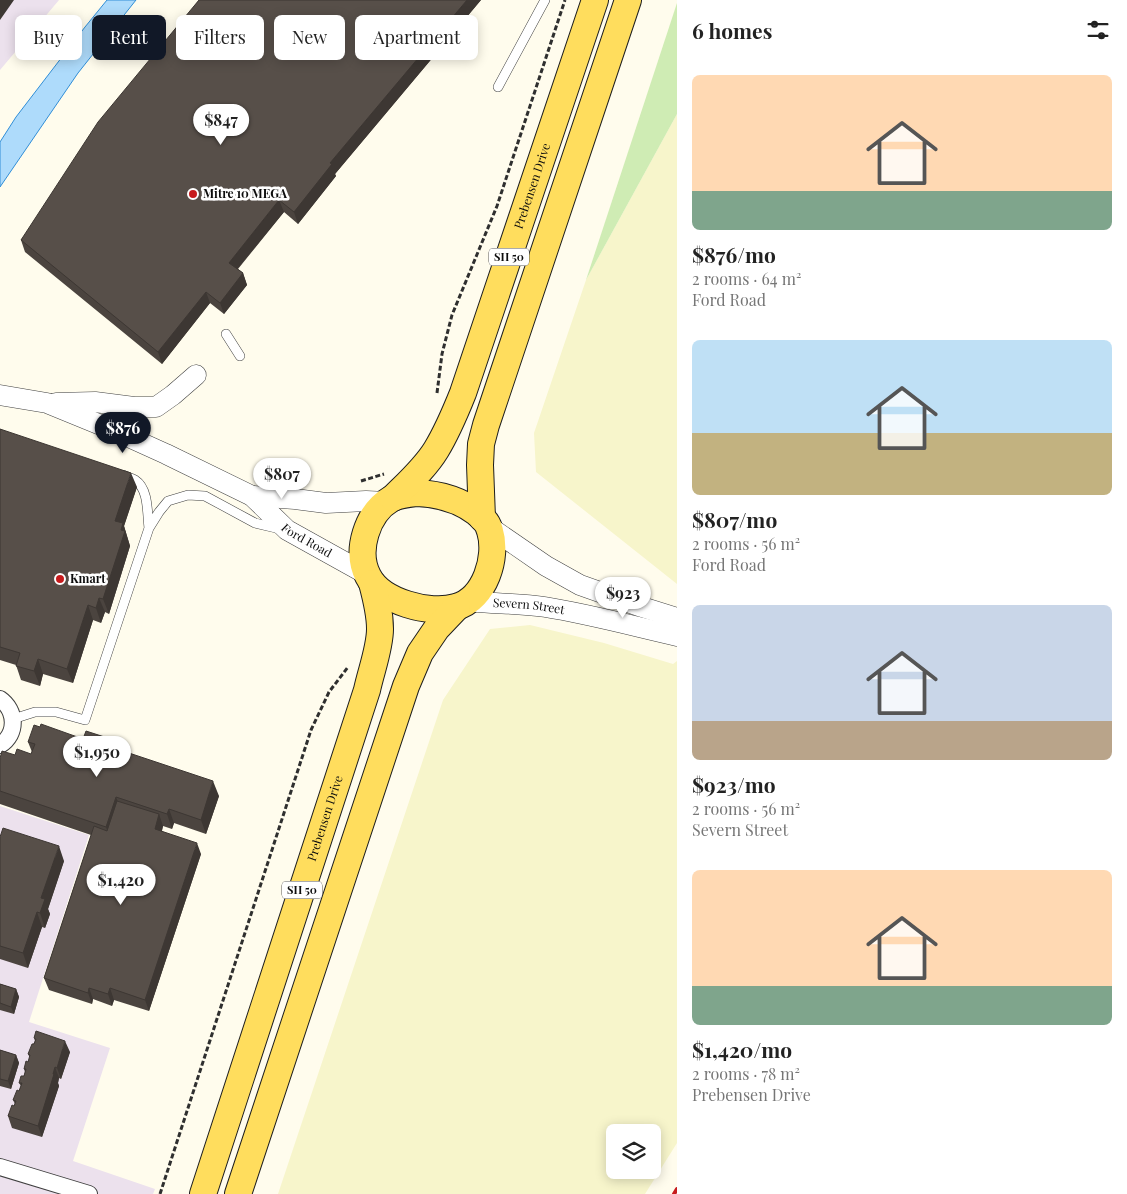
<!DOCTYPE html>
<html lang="en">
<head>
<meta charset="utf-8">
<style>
	:root { --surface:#fff; --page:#f2f2f2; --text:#222; --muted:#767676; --accent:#111827 }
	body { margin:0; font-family:"Playfair Display",serif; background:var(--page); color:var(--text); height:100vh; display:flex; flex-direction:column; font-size:19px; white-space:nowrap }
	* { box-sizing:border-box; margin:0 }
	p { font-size:16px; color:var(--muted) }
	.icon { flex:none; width:28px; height:28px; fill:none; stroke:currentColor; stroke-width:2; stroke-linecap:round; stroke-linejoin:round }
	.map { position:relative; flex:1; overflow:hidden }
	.panel { display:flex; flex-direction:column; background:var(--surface); width:450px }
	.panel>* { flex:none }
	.guide { position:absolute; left:15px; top:15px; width:475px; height:45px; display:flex; gap:10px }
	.fabs { position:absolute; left:606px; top:1124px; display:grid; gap:10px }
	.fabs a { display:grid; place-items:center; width:55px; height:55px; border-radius:8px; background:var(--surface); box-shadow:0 2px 12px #0003; font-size:25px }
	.price { position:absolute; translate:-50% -42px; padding:0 11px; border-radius:18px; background:#fff; color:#222; font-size:16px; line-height:32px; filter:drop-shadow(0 1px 2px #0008) }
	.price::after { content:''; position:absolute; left:50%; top:30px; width:15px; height:11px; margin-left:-8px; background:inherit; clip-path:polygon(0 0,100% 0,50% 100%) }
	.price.on { background:var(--accent); color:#fff }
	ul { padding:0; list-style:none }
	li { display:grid; align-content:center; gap:10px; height:265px; padding:0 15px }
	li span { display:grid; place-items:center; height:155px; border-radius:8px; color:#555 }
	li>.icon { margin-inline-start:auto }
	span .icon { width:90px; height:90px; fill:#fffc; stroke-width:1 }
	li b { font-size:21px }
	h2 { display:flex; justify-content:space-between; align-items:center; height:60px; padding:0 15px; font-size:21px }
	.tag { padding:0 18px; border-radius:8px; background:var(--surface); box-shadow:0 2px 12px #0003; font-size:18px; line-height:45px }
	.tag.on { background:var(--accent); color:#fff }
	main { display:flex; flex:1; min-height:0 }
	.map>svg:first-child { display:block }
</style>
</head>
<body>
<main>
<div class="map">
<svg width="677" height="1194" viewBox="0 0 677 1194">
	<rect width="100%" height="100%" fill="#fffced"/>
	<!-- industrial -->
	<path fill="#ece1ed" d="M 0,0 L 59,0 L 0,70 Z
		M 0,806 L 89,835 L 29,1022 L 110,1048 L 73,1161 L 155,1189 L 153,1194 L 0,1194 Z"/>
	<!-- farmland -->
	<path fill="#f7f5cb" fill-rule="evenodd" d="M 677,114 L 677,584 L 536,472 L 534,433 L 586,280 Z
		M 530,625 L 604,643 L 673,664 L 677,661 L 677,1143 L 645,1194 L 278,1194 L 443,700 L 490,629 ZM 615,1132 L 652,1132 L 652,1170 L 615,1170 Z"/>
	<!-- green -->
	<path fill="#cfecb4" d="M 677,3 L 677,114 L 586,280 Z"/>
	<!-- water -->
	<path fill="#aedbfb" stroke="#308ed7" d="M 107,0 L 136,0 L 78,73 L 0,187 L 0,142 L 16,117 L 85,27 Z"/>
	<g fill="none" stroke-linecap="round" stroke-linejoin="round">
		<defs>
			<path id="service" d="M 498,87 L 545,0
				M 226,334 L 240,356
				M 123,475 C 127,477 132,478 135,480 C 149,489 147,513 149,528 L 159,512 L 168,501 L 188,495 L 205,496 L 255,523 L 280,529
				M 13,719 L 35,712 L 56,712 L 85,720 L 149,528"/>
			<path id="minor" d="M 0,699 C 16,710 18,734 0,745
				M 0,1167 L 89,1194"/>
			<g id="tertiary">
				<path id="s1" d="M 0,395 L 47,403 L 113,430 L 166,454 L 252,496 L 287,530 L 368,575"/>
				<path d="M 56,403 L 95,402 L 134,407 L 156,407 L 173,395 L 196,375"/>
				<path d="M 252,496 L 295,499 L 326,503 L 366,501 L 387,502"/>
				<path d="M 488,526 L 546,566 L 580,585 L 642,607 L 677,618"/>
				<path id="s2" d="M 468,601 C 494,604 520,603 545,607 C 589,614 633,626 677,636"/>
			</g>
			<g id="primary">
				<path d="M 417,493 C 439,494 459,499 477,513 C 480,516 483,518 485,521 C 488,524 489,528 490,531 C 498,557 485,599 456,607 C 430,615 381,602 368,576 C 355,551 367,513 391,499 C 398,495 408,494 417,493 Z"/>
				<path id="s3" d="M 393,498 C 408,483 425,468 436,450 C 447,432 455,413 463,393 L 595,0"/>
				<path d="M 482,518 L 480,465 L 481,444 L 486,425 L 628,0"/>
				<path id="s4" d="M 203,1194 L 367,690 C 371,671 380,648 380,629 C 380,613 376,598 372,583"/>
				<path d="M 238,1194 L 406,686 L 420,653 L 437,628 L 457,607"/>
			</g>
		</defs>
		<!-- service casing -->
		<use href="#service" stroke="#404040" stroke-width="10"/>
		<!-- minor casing -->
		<use href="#minor" stroke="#404040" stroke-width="18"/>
		<!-- tertiary casing -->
		<use href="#tertiary" stroke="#404040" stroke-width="21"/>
		<!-- primary casing -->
		<use href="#primary" stroke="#1e1e1e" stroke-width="28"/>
		<!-- path -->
		<path stroke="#2f2f2f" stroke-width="3" stroke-dasharray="5 2.5" stroke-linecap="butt" d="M 437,393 L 442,354 L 452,315 L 497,206 L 565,0
			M 361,481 L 384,474
			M 160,1194 L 311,730 L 329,692 L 348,667"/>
		<!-- service -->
		<use href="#service" stroke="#fff" stroke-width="9"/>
		<!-- minor -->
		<use href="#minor" stroke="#fff" stroke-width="16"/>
		<!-- tertiary -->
		<use href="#tertiary" stroke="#fff" stroke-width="20"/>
		<!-- primary -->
		<use href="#primary" stroke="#ffdd5d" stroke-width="26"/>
		<!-- rail -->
		<path stroke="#c71b1d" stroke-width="4" d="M 674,1194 L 677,1189"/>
	</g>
	<!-- wall -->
	<path fill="#4b443f" d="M 199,0 L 481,0 L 335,174 L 336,176 L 298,224 L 284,212 L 238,269 L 243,273 L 247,285 L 224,314 L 210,303 L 162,364 L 25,252 L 21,240 Z
		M 0,429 L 137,487 L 124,526 L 130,546 L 109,614 L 105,612 L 101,623 L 93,620 L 73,683 L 43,674 L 40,686 L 21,680 L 16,665 L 0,660 Z
		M 40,727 L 83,739 L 126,744 L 129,753 L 219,796 L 206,834 L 174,823 L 172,829 L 163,826 L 162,831 L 201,854 L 149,1011 L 114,1000 L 112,1006 L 93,999 L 92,1004 L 49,990 L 44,978 L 91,835 L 0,804 L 0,758 L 15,755 L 31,754 L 32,752 L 28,742 Z
		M 0,837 L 64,861 L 48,909 L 50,914 L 45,928 L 42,927 L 28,968 L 0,959 Z
		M 0,984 L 16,989 L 19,997 L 14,1014 L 0,1010 Z
		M 34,1038 L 70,1052 L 61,1079 L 59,1078 L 58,1083 L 59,1086 L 42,1137 L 12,1128 L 8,1116 L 15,1104 L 13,1100 L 19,1091 L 21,1086 L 19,1083 L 24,1076 L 25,1072 L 24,1069 L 28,1062 L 30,1058 L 28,1054 L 35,1041 Z
		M 0,1050 L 16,1055 L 19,1063 L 11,1089 L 0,1086 Z"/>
	<!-- shaded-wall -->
	<path fill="#3d3733" d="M 0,0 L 14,0 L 0,20 Z
		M 467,0 L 481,0 L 335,174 L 336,176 L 298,224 L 294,212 L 330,163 Z
		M 279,200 L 284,212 L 233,274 L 229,263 Z
		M 243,273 L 247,285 L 224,314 L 220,303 Z
		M 206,292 L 210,303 L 162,364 L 158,352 Z
		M 131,473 L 137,487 L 124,526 L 130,546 L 109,614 L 103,599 L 115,521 Z
		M 99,598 L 105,612 L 101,623 L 96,608 Z
		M 88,605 L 93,620 L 73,683 L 67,669 Z
		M 38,659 L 43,674 L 40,686 L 34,671 Z
		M 126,744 L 131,759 L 123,751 Z
		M 213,781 L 219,796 L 206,834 L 201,820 Z
		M 116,797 L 122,812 L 111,842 L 106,827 Z
		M 169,809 L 174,823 L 172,829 L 167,814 Z
		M 159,814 L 163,826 L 159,841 L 155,829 Z
		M 197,843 L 201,854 L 149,1011 L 145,1000 Z
		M 59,846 L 64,861 L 48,909 L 50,914 L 45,928 L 40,913 L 41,898 Z
		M 37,912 L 42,927 L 28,968 L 23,953 Z
		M 89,988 L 93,999 L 92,1004 L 88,993 Z
		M 110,988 L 114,1000 L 112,1006 L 108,994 Z
		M 16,989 L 19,997 L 14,1014 L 11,1007 Z
		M 65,1041 L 70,1052 L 61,1079 L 57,1068 Z
		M 16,1055 L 19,1063 L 11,1089 L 8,1081 Z
		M 55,1067 L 59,1078 L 58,1083 L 59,1086 L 42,1137 L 38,1126 Z"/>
	<!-- building -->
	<path fill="#574f49" stroke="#3d3733" d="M 199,0 L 467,0 L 330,163 L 332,164 L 294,212 L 279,200 L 229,263 L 243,273 L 220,303 L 206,292 L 158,352 L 21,240 L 98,122 Z
		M 0,429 L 131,473 L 115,521 L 123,523 L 121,530 L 125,531 L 103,599 L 99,598 L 96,608 L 88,605 L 67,669 L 38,659 L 34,671 L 16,666 L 20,653 L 0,647 Z
		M 41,724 L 83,739 L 86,731 L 126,744 L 123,751 L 213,781 L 201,820 L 169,809 L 167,814 L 116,797 L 106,827 L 0,791 L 0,758 L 2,751 L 15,755 L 17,749 L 31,754 L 35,744 L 28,742 L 34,725 L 40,727 Z
		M 117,801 L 159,814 L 155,829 L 197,843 L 145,1000 L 110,988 L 108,994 L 89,988 L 88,993 L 44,978 L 94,826 L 107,831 Z
		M 3,828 L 59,846 L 41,898 L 45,899 L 40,913 L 37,912 L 23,953 L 0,946 L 0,837 Z
		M 0,984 L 16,989 L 11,1007 L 0,1003 Z
		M 36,1031 L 65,1041 L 57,1068 L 55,1067 L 53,1074 L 54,1074 L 38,1126 L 8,1116 L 12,1105 L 14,1106 L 16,1101 L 13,1100 L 17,1090 L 19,1091 L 22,1083 L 19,1083 L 21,1076 L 24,1076 L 26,1069 L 24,1069 L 26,1061 L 28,1062 L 30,1055 L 28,1054 L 32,1044 L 34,1044 L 36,1039 L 34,1038 Z
		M 0,1050 L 16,1055 L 8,1081 L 0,1079 Z"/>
	<!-- markers -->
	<g fill="#c71b1d" stroke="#fff" stroke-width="2">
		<circle cx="193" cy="194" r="5"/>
		<circle cx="60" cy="579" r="5"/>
	</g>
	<g text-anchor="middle" stroke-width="5" stroke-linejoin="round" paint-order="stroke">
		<!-- shield labels -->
		<g fill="#fff" stroke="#565656" stroke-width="1">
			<rect x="489" y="248.5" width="40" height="17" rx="4"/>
			<rect x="282" y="881.5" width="40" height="17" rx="4"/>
		</g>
		<g font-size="11" font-weight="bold" fill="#0d0d0d">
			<text x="509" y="261">SH 50</text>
			<text x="302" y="894">SH 50</text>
		</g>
		<!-- street labels -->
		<g font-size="12" fill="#0d0d0d" stroke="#fff">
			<text dy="4" stroke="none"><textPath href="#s3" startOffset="346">Prebensen Drive</textPath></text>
			<text dy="4" stroke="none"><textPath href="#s1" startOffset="344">Ford Road</textPath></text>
			<text dy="4" stroke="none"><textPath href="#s2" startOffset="61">Severn Street</textPath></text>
			<text dy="4" stroke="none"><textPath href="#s4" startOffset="395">Prebensen Drive</textPath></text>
		</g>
		<!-- poi labels -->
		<g font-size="12" font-weight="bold" fill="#0d0d0d" stroke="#fff" text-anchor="start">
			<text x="203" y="198">Mitre 10 MEGA</text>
			<text x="70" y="583">Kmart</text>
		</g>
	</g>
</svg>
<div class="fabs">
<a><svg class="icon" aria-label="layers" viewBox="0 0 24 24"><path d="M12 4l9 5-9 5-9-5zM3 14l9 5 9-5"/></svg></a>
</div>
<b class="price" style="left:221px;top:146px">$847</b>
<b class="price on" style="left:123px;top:454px">$876</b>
<b class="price" style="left:282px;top:500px">$807</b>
<b class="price" style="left:623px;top:619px">$923</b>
<b class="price" style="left:97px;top:778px">$1,950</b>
<b class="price" style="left:121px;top:906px">$1,420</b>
<div class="guide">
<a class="tag">Buy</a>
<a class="tag on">Rent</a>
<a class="tag">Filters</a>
<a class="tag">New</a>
<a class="tag">Apartment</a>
</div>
</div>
<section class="panel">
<h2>6 homes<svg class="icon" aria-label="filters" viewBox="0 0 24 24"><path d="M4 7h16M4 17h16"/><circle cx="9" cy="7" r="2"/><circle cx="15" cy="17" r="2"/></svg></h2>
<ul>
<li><span style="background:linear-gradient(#ffd9b3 75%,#7fa58c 0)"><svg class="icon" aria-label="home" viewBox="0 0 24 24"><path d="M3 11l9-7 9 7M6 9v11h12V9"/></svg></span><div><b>$876/mo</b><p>2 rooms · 64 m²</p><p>Ford Road</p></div></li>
<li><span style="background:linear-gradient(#bfe0f5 60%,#c2b280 0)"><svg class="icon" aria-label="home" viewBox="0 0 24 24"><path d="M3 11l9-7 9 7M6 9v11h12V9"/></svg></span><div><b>$807/mo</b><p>2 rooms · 56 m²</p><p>Ford Road</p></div></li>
<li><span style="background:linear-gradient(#c9d6e8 75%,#b9a48a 0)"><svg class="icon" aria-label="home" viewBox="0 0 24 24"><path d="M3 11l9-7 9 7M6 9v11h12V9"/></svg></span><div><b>$923/mo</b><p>2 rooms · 56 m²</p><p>Severn Street</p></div></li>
<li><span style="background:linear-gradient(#ffd9b3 75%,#7fa58c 0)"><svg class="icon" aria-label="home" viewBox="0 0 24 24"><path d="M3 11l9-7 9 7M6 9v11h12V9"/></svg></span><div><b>$1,420/mo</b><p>2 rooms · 78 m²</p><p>Prebensen Drive</p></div></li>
</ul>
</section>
</main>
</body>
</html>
